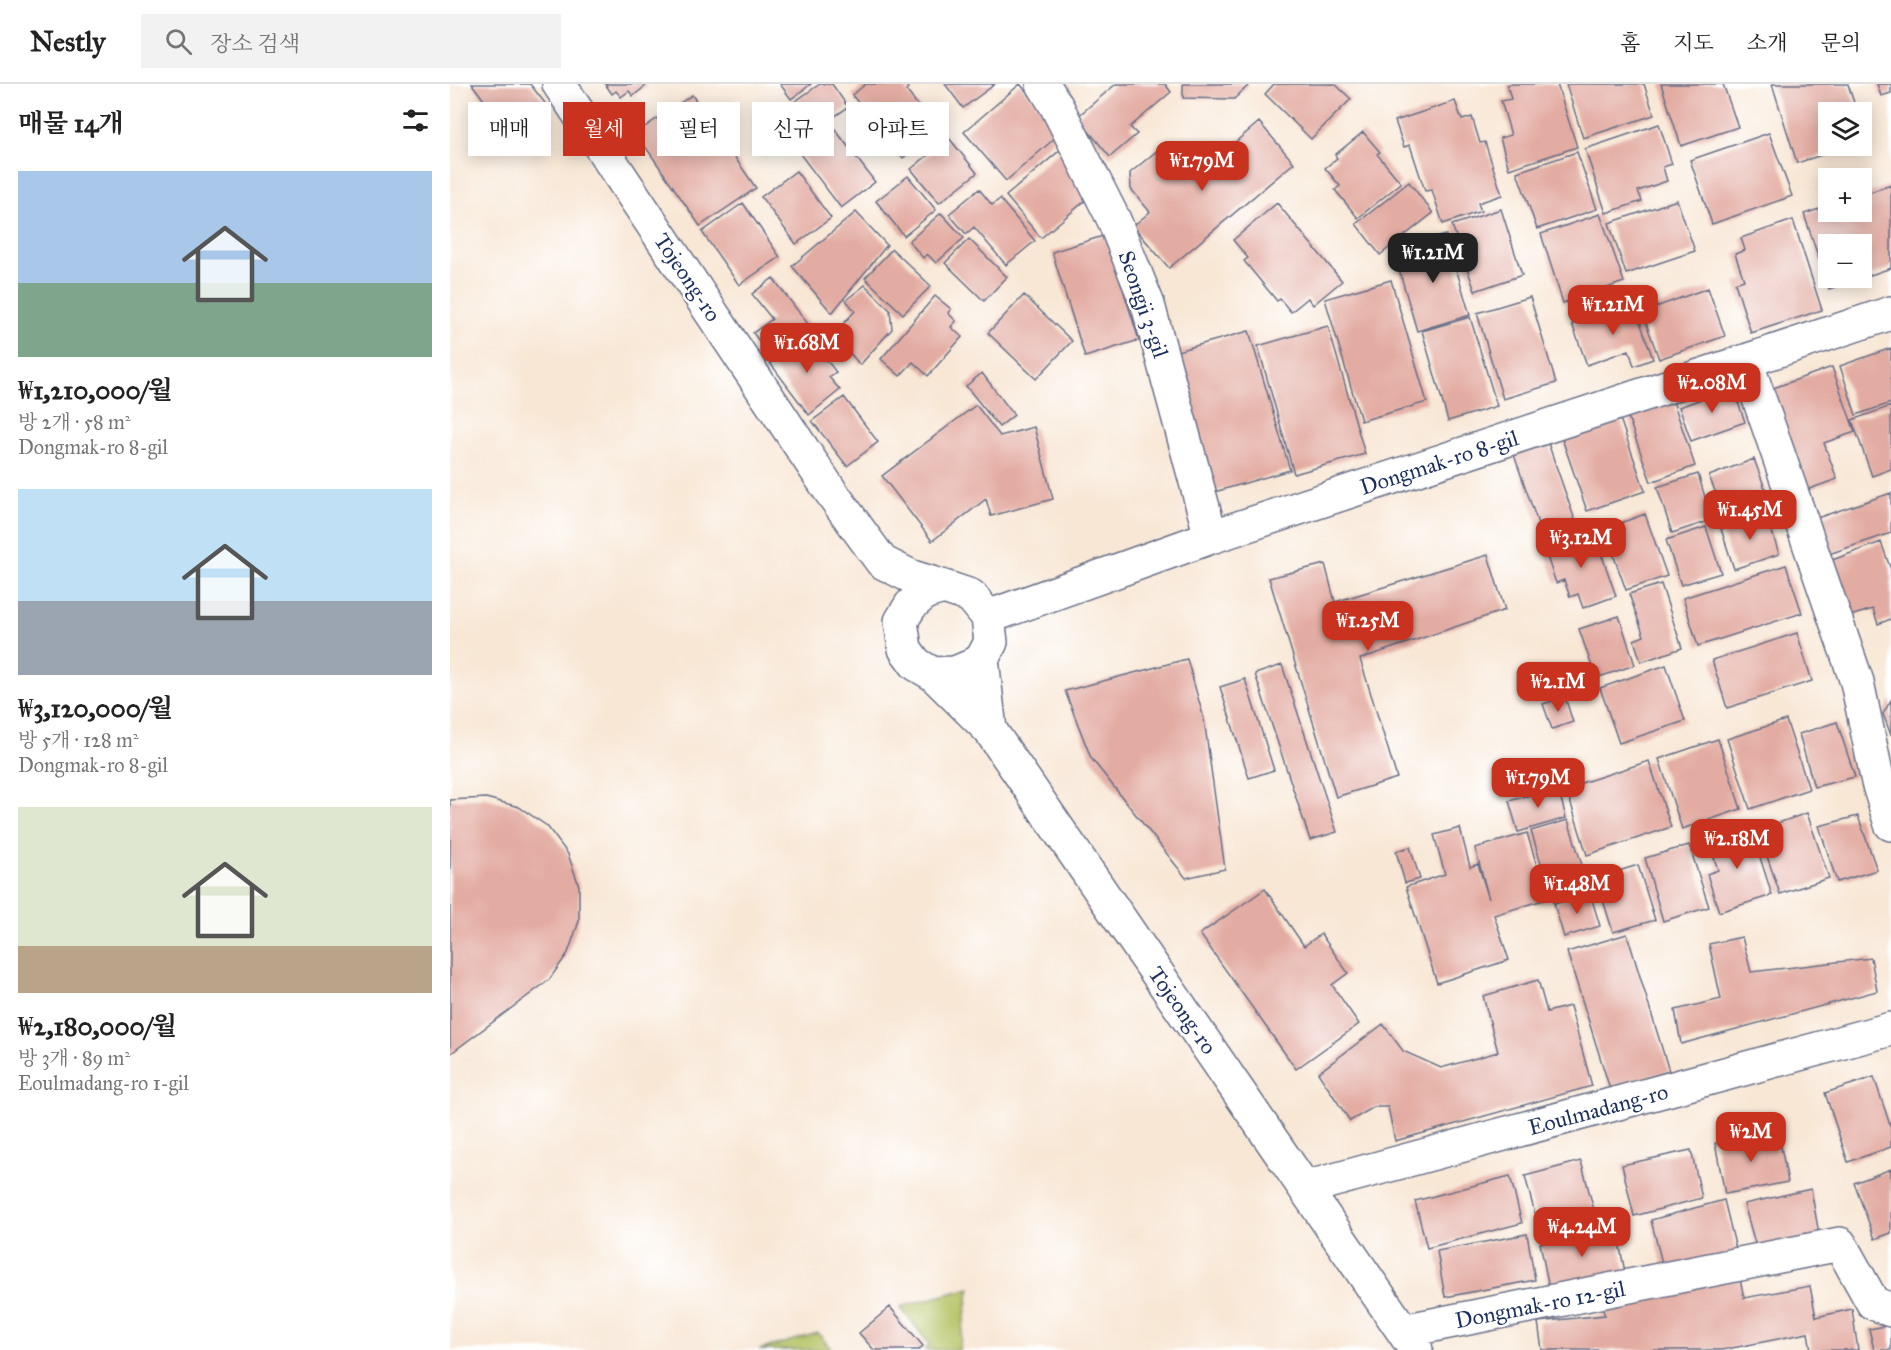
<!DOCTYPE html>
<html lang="ko">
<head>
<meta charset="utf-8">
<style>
	:root { --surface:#fff; --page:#f2f2f2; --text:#222; --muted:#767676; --line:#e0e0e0; --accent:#c8321e }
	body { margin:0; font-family:"IM FELL Great Primer","Noto Serif KR",serif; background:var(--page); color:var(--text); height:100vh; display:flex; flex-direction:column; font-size:22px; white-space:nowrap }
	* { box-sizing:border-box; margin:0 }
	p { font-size:20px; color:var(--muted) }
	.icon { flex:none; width:33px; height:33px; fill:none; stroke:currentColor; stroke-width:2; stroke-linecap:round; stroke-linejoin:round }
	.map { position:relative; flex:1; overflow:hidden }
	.details { display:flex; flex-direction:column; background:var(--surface); width:450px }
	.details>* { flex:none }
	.top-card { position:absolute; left:18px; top:18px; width:570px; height:54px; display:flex; gap:12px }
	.tools { position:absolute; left:1368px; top:18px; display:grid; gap:12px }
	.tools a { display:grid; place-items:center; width:54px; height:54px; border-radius:0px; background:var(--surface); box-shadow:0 3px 15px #0003; font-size:30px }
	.price { position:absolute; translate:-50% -51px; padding:0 14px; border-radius:12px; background:var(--accent); color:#fff; font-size:20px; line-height:39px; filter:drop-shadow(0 2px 3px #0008) }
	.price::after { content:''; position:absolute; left:50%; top:36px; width:18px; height:14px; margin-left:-9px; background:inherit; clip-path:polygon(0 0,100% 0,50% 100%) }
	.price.current { background:#222; color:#fff }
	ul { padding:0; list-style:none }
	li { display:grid; align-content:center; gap:12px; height:318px; padding:0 18px }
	li span { display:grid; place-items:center; height:186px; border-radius:0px; color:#555 }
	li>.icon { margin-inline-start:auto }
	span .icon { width:108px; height:108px; fill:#fffc; stroke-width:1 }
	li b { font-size:26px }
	h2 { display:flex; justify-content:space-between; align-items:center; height:72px; padding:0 18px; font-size:26px }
	.chip { padding:0 21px; border-radius:0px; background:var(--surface); box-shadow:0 3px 15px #0003; font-size:21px; line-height:54px }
	.chip.current { background:var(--accent); color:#fff }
	header { display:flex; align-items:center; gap:36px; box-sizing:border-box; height:84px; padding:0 30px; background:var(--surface); border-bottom:2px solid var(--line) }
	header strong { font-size:28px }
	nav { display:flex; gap:33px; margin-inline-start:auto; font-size:21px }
	.search { width:420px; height:54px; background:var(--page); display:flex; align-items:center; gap:15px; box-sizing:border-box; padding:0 21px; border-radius:0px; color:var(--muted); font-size:22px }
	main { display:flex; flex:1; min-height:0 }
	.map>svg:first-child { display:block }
</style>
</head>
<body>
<header>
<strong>Nestly</strong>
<div class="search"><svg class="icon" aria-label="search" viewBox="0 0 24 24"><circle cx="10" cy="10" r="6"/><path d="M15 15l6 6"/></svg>장소 검색</div>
<nav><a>홈</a><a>지도</a><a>소개</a><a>문의</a></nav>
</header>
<main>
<section class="details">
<h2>매물 14개<svg class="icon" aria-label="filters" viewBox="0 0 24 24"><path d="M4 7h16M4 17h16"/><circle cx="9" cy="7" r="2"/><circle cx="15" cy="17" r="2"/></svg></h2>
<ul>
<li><span style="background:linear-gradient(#a9c7e8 60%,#7fa58c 0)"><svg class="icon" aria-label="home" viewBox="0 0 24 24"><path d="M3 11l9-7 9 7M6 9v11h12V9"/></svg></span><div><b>₩1,210,000/월</b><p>방 2개 · 58 m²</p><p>Dongmak-ro 8-gil</p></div></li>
<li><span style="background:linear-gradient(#bfe0f5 60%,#9aa5b1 0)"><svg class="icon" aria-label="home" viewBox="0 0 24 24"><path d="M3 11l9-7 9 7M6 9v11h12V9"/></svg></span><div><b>₩3,120,000/월</b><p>방 5개 · 128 m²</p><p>Dongmak-ro 8-gil</p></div></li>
<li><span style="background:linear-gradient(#dfe7d0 75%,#b9a48a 0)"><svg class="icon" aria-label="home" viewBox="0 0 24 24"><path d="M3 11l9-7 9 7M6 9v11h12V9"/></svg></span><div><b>₩2,180,000/월</b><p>방 3개 · 89 m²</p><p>Eoulmadang-ro 1-gil</p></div></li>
</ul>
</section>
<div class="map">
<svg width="1441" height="1266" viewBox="0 0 1441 1266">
	<rect width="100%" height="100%" fill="#fff"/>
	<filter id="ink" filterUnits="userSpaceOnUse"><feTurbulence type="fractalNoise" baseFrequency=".0167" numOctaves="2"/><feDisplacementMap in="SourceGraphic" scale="12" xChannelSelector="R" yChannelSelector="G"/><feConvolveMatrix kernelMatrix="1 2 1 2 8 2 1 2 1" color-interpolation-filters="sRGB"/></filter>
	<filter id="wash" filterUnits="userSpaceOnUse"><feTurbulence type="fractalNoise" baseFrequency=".008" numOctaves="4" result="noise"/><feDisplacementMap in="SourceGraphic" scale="24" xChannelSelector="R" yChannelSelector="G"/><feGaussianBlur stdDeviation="1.35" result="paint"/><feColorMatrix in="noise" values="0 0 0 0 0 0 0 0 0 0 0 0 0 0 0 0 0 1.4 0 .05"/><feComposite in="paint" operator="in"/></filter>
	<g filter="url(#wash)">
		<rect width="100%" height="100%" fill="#f8e7d5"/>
		<!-- green -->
		<path fill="#b5c365" stroke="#687962" stroke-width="1.5" d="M 520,1204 L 509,1266 L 474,1266 L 480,1261 L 450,1223 Z
			M 368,1249 L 382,1266 L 309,1266 Z"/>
		<g id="blocks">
			<!-- building -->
			<path fill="#e3aca2" d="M 22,0 L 80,0 L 95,19 L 57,47 Z
				M 155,0 L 198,0 L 183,12 L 179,7 L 171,13 L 166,7 L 162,10 Z
				M 330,0 L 361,0 L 341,15 Z
				M 370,0 L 382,0 L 398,23 L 351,56 L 340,40 L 347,36 L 337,23 Z
				M 416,0 L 454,0 L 458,4 L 456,6 L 480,37 L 468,47 L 475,56 L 453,74 L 402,11 Z
				M 495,0 L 545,0 L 513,24 Z
				M 570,0 L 612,48 L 556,97 L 514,48 Z
				M 666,0 L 715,0 L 721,8 L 680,43 L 687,50 L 660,73 L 627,33 Z
				M 733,0 L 800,0 L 784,15 L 733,14 Z
				M 824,0 L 885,0 L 901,15 L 861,55 L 815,10 Z
				M 1061,0 L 1107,0 L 1127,63 L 1059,85 L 1050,54 L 1061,51 L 1051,17 L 1061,15 L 1057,1 Z
				M 1116,0 L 1194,0 L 1204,31 L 1133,54 Z
				M 1211,0 L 1273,0 L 1288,43 L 1231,62 Z
				M 1322,0 L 1398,0 L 1407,28 L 1378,28 L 1378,62 L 1399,62 L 1347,79 Z
				M 1427,0 L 1441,0 L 1441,9 L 1431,12 Z
				M 242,11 L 306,104 L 250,142 L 186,49 Z
				M 1005,17 L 1012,36 L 1022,33 L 1030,59 L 1035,58 L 1052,111 L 1028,119 L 1031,127 L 993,140 L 982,106 L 975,107 L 960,61 L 954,63 L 945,37 Z
				M 809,38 L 844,79 L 719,184 L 683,142 L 700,128 L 681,105 L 680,89 L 715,60 L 743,94 Z
				M 1209,40 L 1222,80 L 1213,83 L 1217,97 L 1188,107 L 1192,117 L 1156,129 L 1135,65 Z
				M 384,44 L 425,98 L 391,124 L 350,70 Z
				M 913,48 L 930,68 L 927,70 L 951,99 L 908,134 L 885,106 L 890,102 L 875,84 L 887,74 L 885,71 Z
				M 1319,49 L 1342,112 L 1262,140 L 1240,76 Z
				M 499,54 L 527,89 L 489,119 L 461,85 Z
				M 615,62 L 644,109 L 591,154 L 556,112 Z
				M 1127,68 L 1147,125 L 1087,145 L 1067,88 Z
				M 346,87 L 381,134 L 346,160 L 311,113 Z
				M 458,92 L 486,126 L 454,152 L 426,117 Z
				M 959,98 L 983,129 L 930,171 L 906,140 Z
				M 1441,101 L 1441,184 L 1412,194 L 1412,160 L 1378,160 L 1378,194 L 1411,194 L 1379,205 L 1354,130 L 1378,122 L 1378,128 L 1412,128 L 1412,111 Z
				M 529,105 L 542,121 L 550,115 L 585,157 L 556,181 L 524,143 L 516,150 L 499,130 Z
				M 1227,116 L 1245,167 L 1176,190 L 1159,139 Z
				M 293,119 L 330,173 L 289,201 L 252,148 Z
				M 827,119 L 892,197 L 863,221 L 858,214 L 841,228 L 830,215 L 827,217 L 794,177 L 798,174 L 783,156 Z
				M 1051,125 L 1072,191 L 1025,207 L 1002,141 Z
				M 406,128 L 437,161 L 382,229 L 342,182 Z
				M 491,129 L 514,154 L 486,179 L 477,170 L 473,174 L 459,157 Z
				M 1150,130 L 1174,198 L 1113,219 L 1091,150 Z
				M 1343,136 L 1372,226 L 1301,249 L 1285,199 L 1294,196 L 1285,170 L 1295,166 L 1291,154 Z
				M 656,151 L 689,256 L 635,273 L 602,168 Z
				M 996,151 L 1020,231 L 967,247 L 946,175 L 967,169 L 964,160 Z
				M 519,155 L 557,193 L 534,217 L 495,179 Z
				M 442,165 L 481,202 L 453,230 L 415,194 Z
				M 323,194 L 361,244 L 322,274 L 303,249 L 322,235 L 302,210 Z
				M 941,196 L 977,318 L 911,337 L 875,215 Z
				M 415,201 L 440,226 L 442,245 L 410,281 L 384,250 L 405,227 L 396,216 Z
				M 1258,204 L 1275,252 L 1209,275 L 1192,228 Z
				M 574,211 L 622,257 L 586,295 L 538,249 Z
				M 485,212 L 501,225 L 498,229 L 506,237 L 501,243 L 512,253 L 478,292 L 463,278 L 450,292 L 431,275 Z
				M 1080,213 L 1106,299 L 1053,315 L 1027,229 Z
				M 1183,218 L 1203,275 L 1184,282 L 1179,266 L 1137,281 L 1122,240 Z
				M 1020,233 L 1047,322 L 998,337 L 972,247 Z
				M 878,242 L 915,370 L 844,390 L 808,262 Z
				M 799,247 L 840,386 L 761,409 L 720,269 Z
				M 357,251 L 386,288 L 379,293 L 390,306 L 359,331 L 320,279 Z
				M 1441,264 L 1441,319 L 1406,331 L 1390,282 Z
				M 1382,283 L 1405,348 L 1374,359 L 1387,395 L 1351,408 L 1315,307 Z
				M 532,289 L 564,331 L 549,343 L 516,302 Z
				M 1283,304 L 1295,338 L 1241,357 L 1229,323 Z
				M 394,313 L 428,358 L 397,382 L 362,337 Z
				M 1223,317 L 1245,382 L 1201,398 L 1178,333 Z
				M 526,321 L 550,352 L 584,343 L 603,415 L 541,432 L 536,415 L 482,457 L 432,392 Z
				M 1441,322 L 1441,385 L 1422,392 L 1402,336 Z
				M 1168,329 L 1195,407 L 1137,427 L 1110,349 Z
				M 1097,356 L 1126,439 L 1092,451 L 1063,368 Z
				M 1304,375 L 1316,407 L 1271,422 L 1259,392 Z
				M 1248,390 L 1262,436 L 1222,449 L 1207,403 Z
				M 1441,409 L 1441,449 L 1373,472 L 1361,436 Z
				M 1316,429 L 1329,470 L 1284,485 L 1271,445 Z
				M 1195,430 L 1217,492 L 1176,506 L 1154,445 Z
				M 1256,443 L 1271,489 L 1231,501 L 1216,456 Z
				M 1143,446 L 1166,512 L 1133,524 L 1128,510 L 1120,513 L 1114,496 L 1106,499 L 1094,464 Z
				M 1431,458 L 1441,486 L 1441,535 L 1428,540 L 1423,525 L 1397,533 L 1377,478 Z
				M 1038,471 L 1055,526 L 910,575 L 947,694 L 886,713 L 819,494 L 875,480 L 885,518 Z
				M 1336,481 L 1352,529 L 1248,562 L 1233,514 Z
				M 1211,500 L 1232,564 L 1191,578 L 1184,556 L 1194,552 L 1179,510 Z
				M 1169,532 L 1185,581 L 1146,594 L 1129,545 Z
				M 1347,549 L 1362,597 L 1277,624 L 1262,576 Z
				M 737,575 L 754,635 L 775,785 L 736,794 L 641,674 L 615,607 Z
				M 832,581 L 887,748 L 860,756 L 805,590 Z
				M 1216,581 L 1235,637 L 1169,659 L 1150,604 Z
				M 795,595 L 824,686 L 799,694 L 770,603 Z
				M 1115,613 L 1123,638 L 1102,645 L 1093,620 Z
				M 1441,616 L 1441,651 L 1433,630 Z
				M 1336,636 L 1359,705 L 1300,725 L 1277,655 Z
				M 1387,638 L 1405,693 L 1364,703 L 1349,650 Z
				M 1268,655 L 1291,725 L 1232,745 L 1209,675 Z
				M 1199,677 L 1221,743 L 1137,771 L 1116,704 Z
				M 1108,703 L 1116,734 L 1068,748 L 1059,717 Z
				M 36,714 L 69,723 L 97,742 L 118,770 L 129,802 L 129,837 L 118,869 L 99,896 L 0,970 L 0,716 Z
				M 1357,729 L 1379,794 L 1330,810 L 1308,746 Z
				M 1408,732 L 1427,786 L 1387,798 L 1369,742 Z
				M 1118,736 L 1140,807 L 1103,818 L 1081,747 Z
				M 1300,742 L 1322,811 L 1269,828 L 1257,790 L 1268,786 L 1258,755 Z
				M 1010,744 L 1020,783 L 1028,780 L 1039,815 L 1025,764 L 1077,749 L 1097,815 L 1044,831 L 1059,876 L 987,899 L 956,803 L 995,790 L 984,751 Z
				M 1239,761 L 1259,823 L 1213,837 L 1195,774 Z
				M 960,763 L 970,795 L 955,799 L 946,767 Z
				M 1188,781 L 1205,836 L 1163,848 L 1146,794 Z
				M 815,805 L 854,862 L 871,850 L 898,889 L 882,901 L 909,940 L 846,985 L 750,850 Z
				M 1140,809 L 1150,842 L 1114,853 L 1104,820 Z
				M 1177,850 L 1219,987 L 1160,1005 L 1117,868 Z
				M 1292,853 L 1301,888 L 1421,874 L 1427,907 L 1231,960 L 1225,926 L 1271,915 L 1259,860 Z
				M 1088,896 L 1097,928 L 1120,922 L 1142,1002 L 945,1057 L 938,1023 L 924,1023 L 900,1037 L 868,989 L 933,940 L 953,967 L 991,984 L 1048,968 L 1033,912 Z
				M 1424,993 L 1441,1044 L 1441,1063 L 1398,1078 L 1375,1009 Z
				M 1328,1048 L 1338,1098 L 1275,1110 L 1265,1059 Z
				M 1241,1066 L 1252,1114 L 1184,1132 L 1172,1081 Z
				M 1131,1077 L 1146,1134 L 1090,1149 L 1075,1092 Z
				M 1441,1085 L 1441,1149 L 1425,1155 L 1404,1099 Z
				M 1060,1092 L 1072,1139 L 977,1164 L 965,1117 Z
				M 1361,1105 L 1370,1156 L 1308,1170 L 1294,1120 Z
				M 1274,1116 L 1287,1169 L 1214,1187 L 1201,1136 Z
				M 1166,1144 L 1175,1188 L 1099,1204 L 1090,1159 Z
				M 1077,1150 L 1085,1196 L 995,1213 L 987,1167 Z
				M 1289,1190 L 1294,1214 L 1360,1202 L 1366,1233 L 1402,1225 L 1408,1266 L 1361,1266 L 1358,1249 L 1272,1266 L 1092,1266 L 1088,1238 L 1155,1231 L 1149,1217 Z
				M 440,1223 L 473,1262 L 469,1266 L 424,1266 L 409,1249 Z
				M 1441,1241 L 1441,1266 L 1424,1266 L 1419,1245 Z"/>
		</g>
	</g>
	<g filter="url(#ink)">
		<use href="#blocks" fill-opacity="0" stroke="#686f88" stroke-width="1.5"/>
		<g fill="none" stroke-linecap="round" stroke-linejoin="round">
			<defs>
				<path id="minor" d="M 109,0 L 381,408 L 432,478 L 462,493 L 494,503 L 521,512 L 538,533 L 541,558 L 532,575 L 522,582 L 505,589 L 483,590 L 466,580 L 455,565 L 451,537 L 461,521 L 476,508 L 494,503
					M 593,0 L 607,23 L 664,136 L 698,221 L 761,453
					M 1296,277 L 1407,598 L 1428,698 L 1441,740
					M 538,533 L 761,453 L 1441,229
					M 532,575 L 540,646 L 966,1266
					M 483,590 L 540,646
					M 855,1104 L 1441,945
					M 953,1247 L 1390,1160 L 1423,1219 L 1441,1226"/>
			</defs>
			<!-- minor casing -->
			<use href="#minor" stroke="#686f88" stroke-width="36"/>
			<!-- minor -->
			<use href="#minor" stroke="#fff" stroke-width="33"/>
		</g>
	</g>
	<g text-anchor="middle" stroke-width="4.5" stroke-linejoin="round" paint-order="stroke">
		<!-- street labels -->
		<g font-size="22" fill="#1b2f5e" stroke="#fff">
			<text transform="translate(238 193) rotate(56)" y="8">Tojeong-ro</text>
			<text transform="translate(694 220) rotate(71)" y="8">Seongji 3-gil</text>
			<text transform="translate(989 378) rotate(-18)" y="8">Dongmak-ro 8-gil</text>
			<text transform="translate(733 926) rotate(55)" y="8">Tojeong-ro</text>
			<text transform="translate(1148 1025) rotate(-15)" y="8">Eoulmadang-ro</text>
			<text transform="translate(1090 1220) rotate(-11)" y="8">Dongmak-ro 12-gil</text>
		</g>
	</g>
</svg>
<div class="tools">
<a><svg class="icon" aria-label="layers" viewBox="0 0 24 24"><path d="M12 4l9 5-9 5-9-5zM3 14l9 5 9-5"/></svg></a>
<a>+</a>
<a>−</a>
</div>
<b class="price" style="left:752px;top:108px">₩1.79M</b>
<b class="price current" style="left:983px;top:200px">₩1.21M</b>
<b class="price" style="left:1163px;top:252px">₩1.21M</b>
<b class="price" style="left:357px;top:290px">₩1.68M</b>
<b class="price" style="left:1262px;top:330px">₩2.08M</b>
<b class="price" style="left:1300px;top:457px">₩1.45M</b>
<b class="price" style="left:1131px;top:485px">₩3.12M</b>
<b class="price" style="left:918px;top:568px">₩1.25M</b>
<b class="price" style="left:1108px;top:629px">₩2.1M</b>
<b class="price" style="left:1088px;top:725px">₩1.79M</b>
<b class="price" style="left:1287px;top:786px">₩2.18M</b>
<b class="price" style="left:1127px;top:831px">₩1.48M</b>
<b class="price" style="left:1301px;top:1079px">₩2M</b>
<b class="price" style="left:1132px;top:1174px">₩4.24M</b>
<div class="top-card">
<a class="chip">매매</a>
<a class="chip current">월세</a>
<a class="chip">필터</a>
<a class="chip">신규</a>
<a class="chip">아파트</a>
</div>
</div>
</main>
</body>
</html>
